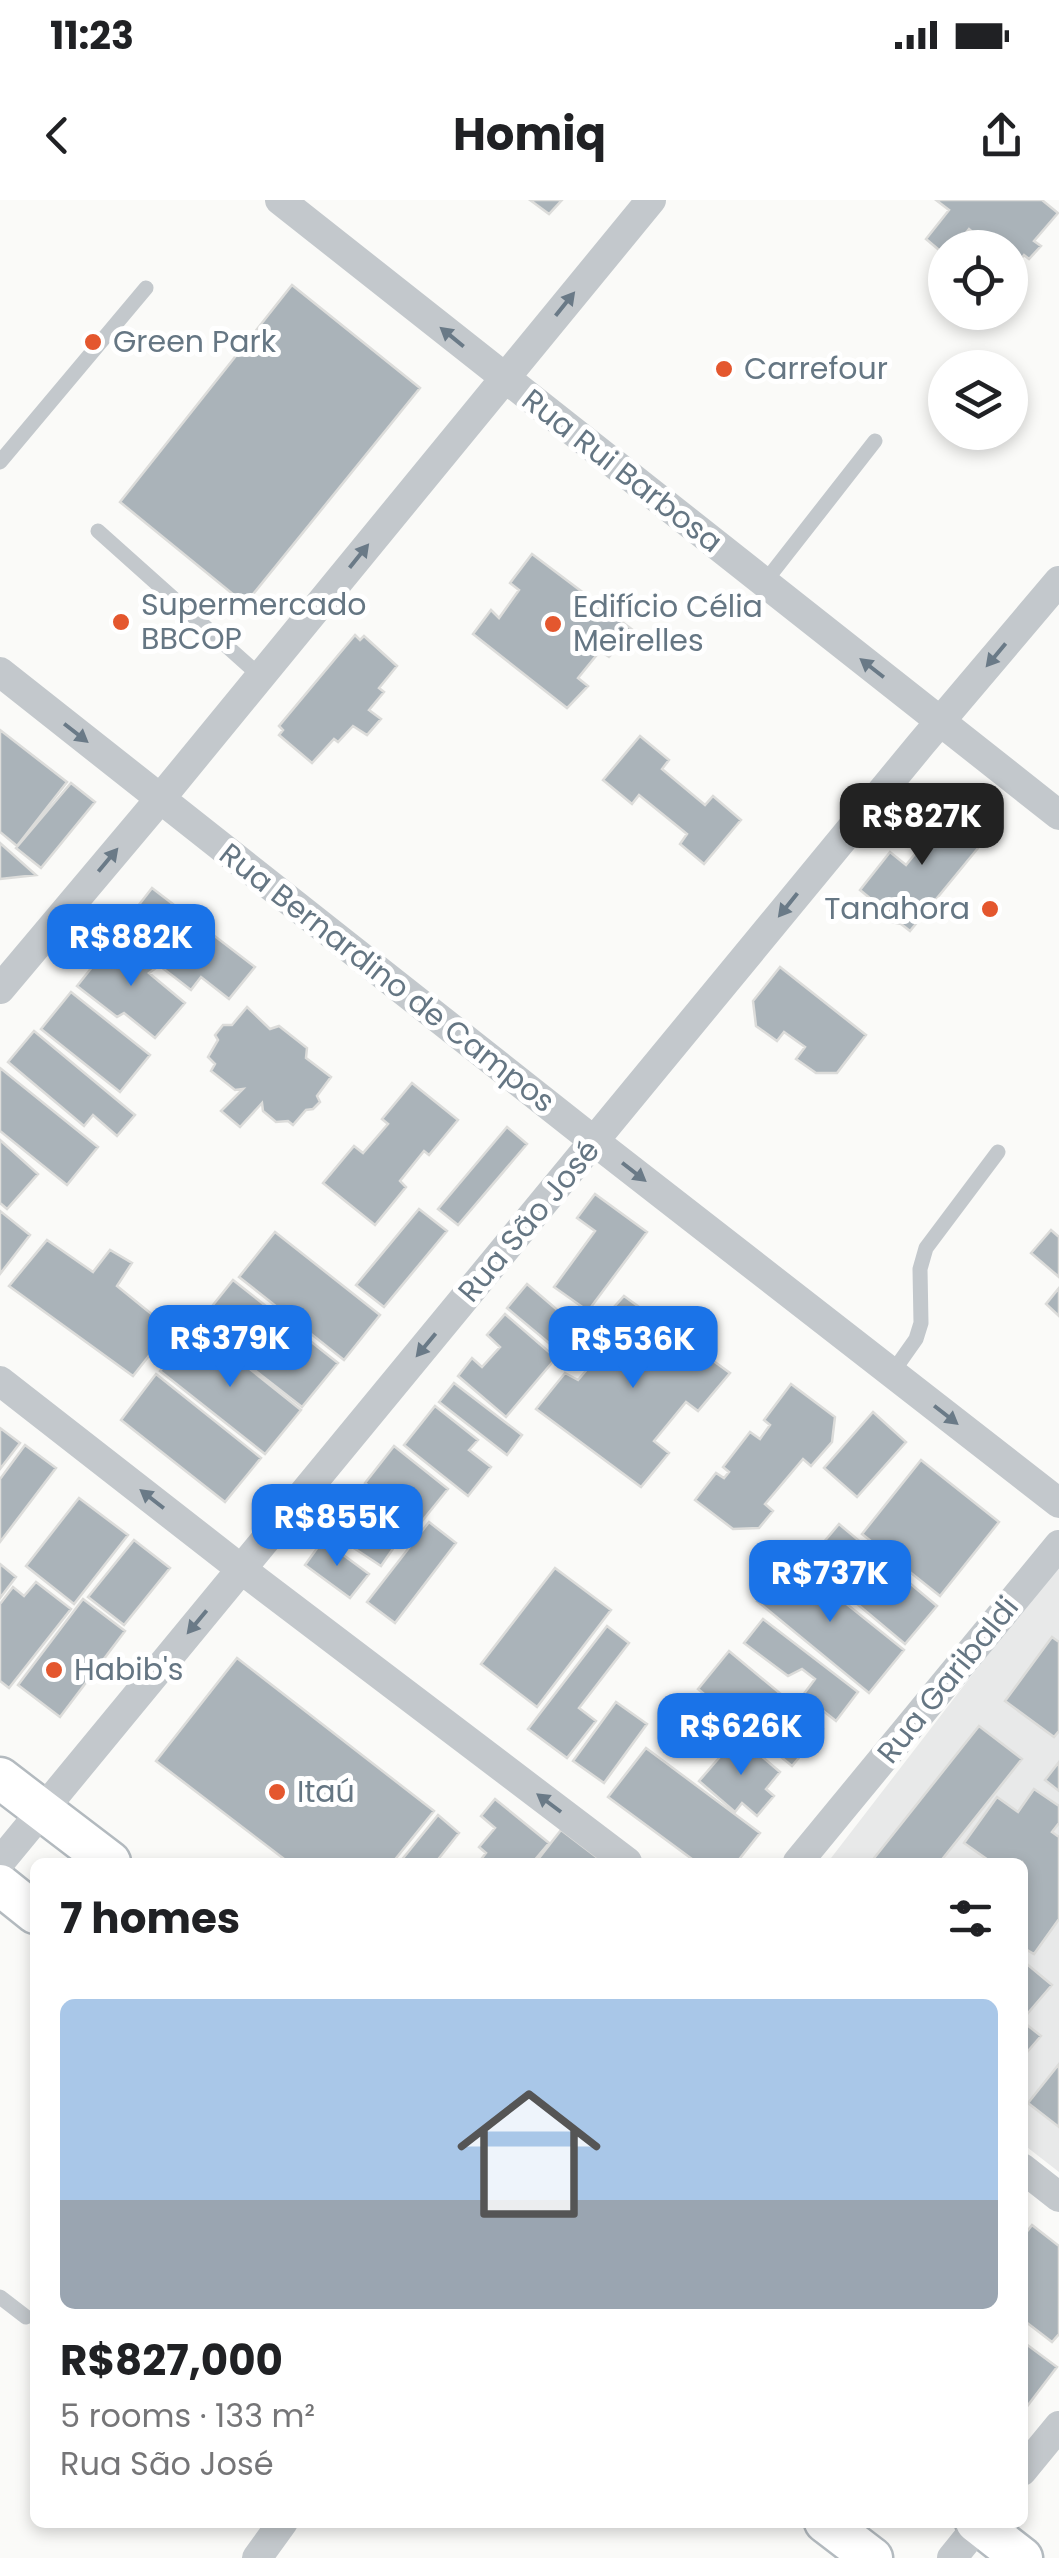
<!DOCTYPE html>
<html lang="en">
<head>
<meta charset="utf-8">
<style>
	:root { --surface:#fff; --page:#f2f2f2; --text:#202124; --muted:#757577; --accent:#1a73e8 }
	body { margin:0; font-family:Poppins,sans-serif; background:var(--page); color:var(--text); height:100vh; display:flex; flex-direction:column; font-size:38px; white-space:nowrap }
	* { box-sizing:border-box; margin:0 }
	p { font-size:32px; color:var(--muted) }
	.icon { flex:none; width:55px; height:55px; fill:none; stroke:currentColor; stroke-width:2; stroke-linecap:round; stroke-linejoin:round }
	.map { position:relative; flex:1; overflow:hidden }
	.drawer { position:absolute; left:30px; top:1658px; width:998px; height:670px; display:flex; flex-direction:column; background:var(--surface); border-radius:15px; box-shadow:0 5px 15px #0003 }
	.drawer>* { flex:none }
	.tools { position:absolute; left:928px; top:30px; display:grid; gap:20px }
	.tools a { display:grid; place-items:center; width:100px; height:100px; border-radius:50%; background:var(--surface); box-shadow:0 5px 15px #0003; font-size:50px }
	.price { position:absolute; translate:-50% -85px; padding:0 22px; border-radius:20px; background:var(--accent); color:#fff; font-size:32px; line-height:65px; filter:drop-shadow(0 2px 5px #0008) }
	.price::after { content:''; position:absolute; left:50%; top:60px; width:30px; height:22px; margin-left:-15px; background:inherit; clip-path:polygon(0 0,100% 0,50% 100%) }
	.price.on { background:#222; color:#fff }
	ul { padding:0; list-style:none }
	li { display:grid; align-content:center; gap:20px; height:530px; padding:0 30px }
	li span { display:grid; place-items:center; height:310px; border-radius:15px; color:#555 }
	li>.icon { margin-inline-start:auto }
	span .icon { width:180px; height:180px; fill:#fffc; stroke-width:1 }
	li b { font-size:42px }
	h2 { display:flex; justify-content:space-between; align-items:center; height:120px; padding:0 30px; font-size:42px }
	.status { display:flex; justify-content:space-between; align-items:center; height:70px; padding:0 50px; background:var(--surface); direction:ltr }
	.status svg { height:28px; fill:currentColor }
	header { display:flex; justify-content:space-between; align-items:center; height:130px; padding:0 30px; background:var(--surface); font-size:45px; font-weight:700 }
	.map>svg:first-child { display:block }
</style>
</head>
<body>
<div class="status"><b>11:23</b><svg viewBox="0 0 49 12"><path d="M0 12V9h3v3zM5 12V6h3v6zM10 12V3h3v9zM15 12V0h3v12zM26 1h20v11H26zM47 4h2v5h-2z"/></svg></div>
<header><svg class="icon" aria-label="back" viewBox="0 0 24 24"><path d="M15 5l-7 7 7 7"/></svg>Homiq<svg class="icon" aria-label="share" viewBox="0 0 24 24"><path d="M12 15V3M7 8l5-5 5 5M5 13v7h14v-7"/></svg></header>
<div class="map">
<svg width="1059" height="2358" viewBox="0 0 1059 2358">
	<rect width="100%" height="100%" fill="#fafaf8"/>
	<!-- built -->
	<path fill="#e8e9e9" d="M 1059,1362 L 1059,1972 L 1023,1944 L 1022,1662 L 828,1662 Z"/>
	<!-- building -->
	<path fill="#aab3b9" stroke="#dcdcda" stroke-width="2.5" d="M 530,0 L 562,0 L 549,14 Z
		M 936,0 L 1042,0 L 1058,13 L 1034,41 L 1041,46 L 1029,59 L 1024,55 L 1010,72 L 1010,48 L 983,48 L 985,43 L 969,29 L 954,48 L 945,48 L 945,55 L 926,39 L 949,10 Z
		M 292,85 L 420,188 L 245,404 L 120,302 Z
		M 532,354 L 634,431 L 609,457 L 600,451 L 578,478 L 588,486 L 567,508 L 473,434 L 491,410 L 499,418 L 519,390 L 510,383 Z
		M 355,435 L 360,440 L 364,436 L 397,466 L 379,488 L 384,492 L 369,510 L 381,519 L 367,535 L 353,526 L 338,542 L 334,539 L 312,563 L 279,535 L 283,530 L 279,526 Z
		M 0,530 L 67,582 L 17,646 L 0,632 Z
		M 640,536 L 669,560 L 662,569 L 705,605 L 713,596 L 741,620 L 704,664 L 680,644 L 687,634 L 639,595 L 632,604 L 603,580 Z
		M 71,583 L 95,602 L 41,668 L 16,648 Z
		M 934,602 L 948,614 L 959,614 L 968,622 L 968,630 L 983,642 L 910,731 L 901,724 L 887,721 L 874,712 L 871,699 L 860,690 L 890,652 L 906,665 L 919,649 L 905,638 Z
		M 0,643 L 36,675 L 0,679 Z
		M 152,688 L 255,767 L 229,799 L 201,777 L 191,790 L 117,733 Z
		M 116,737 L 156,768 L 149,773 L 185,803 L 155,838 L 124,813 L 117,817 L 77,786 Z
		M 780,767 L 866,835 L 837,873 L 816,873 L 796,859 L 805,847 L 784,832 L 777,841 L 756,826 L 753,801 Z
		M 71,792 L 150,855 L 120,892 L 41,829 Z
		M 247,807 L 270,829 L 279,826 L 307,848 L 306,858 L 331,877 L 317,896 L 320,902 L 313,909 L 306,910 L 293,925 L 288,921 L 276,922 L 263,911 L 262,903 L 240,927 L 221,911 L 243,889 L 235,890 L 211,871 L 215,864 L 208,857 L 218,840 L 215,835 L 223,825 L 232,825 Z
		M 34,831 L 135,915 L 117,936 L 93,915 L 84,926 L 8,862 Z
		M 0,868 L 98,947 L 67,985 L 0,931 Z
		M 412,883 L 458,920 L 429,955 L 424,951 L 400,981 L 406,987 L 375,1025 L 323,983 L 354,946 L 363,953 L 388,924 L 382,919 Z
		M 507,927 L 527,944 L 458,1025 L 438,1009 Z
		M 0,940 L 38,974 L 7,1009 L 0,1003 Z
		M 595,994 L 647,1032 L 588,1111 L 554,1087 L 595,1031 L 577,1018 Z
		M 419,1009 L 447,1031 L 384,1107 L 356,1085 Z
		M 0,1011 L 30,1035 L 0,1074 Z
		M 1051,1030 L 1059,1037 L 1059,1077 L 1031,1053 Z
		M 275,1032 L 380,1115 L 344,1160 L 239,1077 Z
		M 47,1040 L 93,1072 L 110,1050 L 132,1063 L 117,1086 L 170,1129 L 133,1176 L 9,1086 Z
		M 233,1080 L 338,1163 L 302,1207 L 197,1125 Z
		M 527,1084 L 576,1126 L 556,1149 L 507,1108 Z
		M 1059,1088 L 1059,1116 L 1046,1104 Z
		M 624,1096 L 730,1173 L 698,1211 L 686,1202 L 654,1241 L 669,1253 L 641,1287 L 536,1209 L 565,1173 L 578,1180 L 612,1140 L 595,1128 Z
		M 505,1114 L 556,1158 L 506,1217 L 458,1176 L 472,1158 L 482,1167 L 500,1147 L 487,1135 Z
		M 196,1126 L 301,1210 L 265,1254 L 160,1171 Z
		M 156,1174 L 261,1258 L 225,1302 L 121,1220 Z
		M 454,1183 L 522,1235 L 507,1255 L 439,1202 Z
		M 791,1184 L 835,1217 L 832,1242 L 811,1266 L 803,1259 L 765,1304 L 773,1311 L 759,1328 L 733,1329 L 695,1300 L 716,1273 L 724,1278 L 729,1272 L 723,1267 L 750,1232 L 760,1239 L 770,1225 L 764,1220 Z
		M 435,1206 L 478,1240 L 469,1250 L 491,1267 L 468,1296 L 404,1245 Z
		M 873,1212 L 906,1242 L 857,1297 L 824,1268 Z
		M 0,1228 L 20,1243 L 0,1269 Z
		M 25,1245 L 56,1268 L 0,1342 L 0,1279 Z
		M 394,1246 L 448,1289 L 410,1336 L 391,1321 L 399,1311 L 365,1283 Z
		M 921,1260 L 999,1322 L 940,1396 L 862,1334 Z
		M 79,1298 L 128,1335 L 74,1404 L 26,1366 Z
		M 347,1304 L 399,1340 L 381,1366 L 328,1331 Z
		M 429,1322 L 456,1343 L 395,1423 L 367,1402 Z
		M 839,1324 L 937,1406 L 905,1444 L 807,1362 Z
		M 134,1340 L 170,1368 L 124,1425 L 88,1397 Z
		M 323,1340 L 369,1374 L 350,1398 L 305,1365 Z
		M 788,1357 L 904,1450 L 869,1493 L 757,1401 Z
		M 0,1364 L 16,1377 L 0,1398 Z
		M 555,1368 L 611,1410 L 537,1507 L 481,1464 Z
		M 36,1382 L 71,1409 L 9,1488 L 0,1481 L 0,1404 L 13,1387 L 24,1396 Z
		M 83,1399 L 125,1431 L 60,1517 L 18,1485 Z
		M 763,1419 L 858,1492 L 836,1521 L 803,1495 L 815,1479 L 802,1469 L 788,1476 L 744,1443 Z
		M 607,1426 L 629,1443 L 579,1508 L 596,1521 L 567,1558 L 528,1529 Z
		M 1052,1437 L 1059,1442 L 1059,1531 L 1054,1537 L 1005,1501 Z
		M 729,1451 L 823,1529 L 792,1566 L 698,1489 Z
		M 237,1458 L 434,1611 L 393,1662 L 288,1662 L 156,1561 Z
		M 616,1502 L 647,1524 L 604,1583 L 573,1561 Z
		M 979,1526 L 1022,1559 L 940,1662 L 871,1662 Z
		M 738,1536 L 780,1572 L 766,1589 L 774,1596 L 757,1616 L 742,1603 L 735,1612 L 699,1581 Z
		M 646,1548 L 760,1633 L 737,1662 L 696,1662 L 608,1597 Z
		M 1059,1562 L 1059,1591 L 1045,1580 Z
		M 1034,1589 L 1059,1606 L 1059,1623 L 1052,1632 L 1059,1637 L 1059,1719 L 1034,1754 L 1022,1747 L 1022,1662 L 991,1662 L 964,1643 L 997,1597 L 1018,1612 Z
		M 495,1599 L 549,1643 L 533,1662 L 479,1662 L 486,1653 L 479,1647 L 495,1628 L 481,1616 Z
		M 438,1615 L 459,1633 L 436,1662 L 400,1662 Z
		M 561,1630 L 603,1662 L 536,1662 Z
		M 1022,1760 L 1052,1785 L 1022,1820 Z
		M 1022,1821 L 1041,1836 L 1022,1858 Z
		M 1059,1864 L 1059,1927 L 1028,1903 Z
		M 1032,2025 L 1059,2046 L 1059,2134 L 1052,2142 L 1022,2119 L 1022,2038 Z
		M 1022,2141 L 1057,2167 L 1022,2213 Z"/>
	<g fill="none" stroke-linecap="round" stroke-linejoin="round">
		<defs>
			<path id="secondary" d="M 0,1578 L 110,1662
				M 0,1685 L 35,1713
				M 825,2322 L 872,2358
				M 976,2322 L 1022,2358"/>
		</defs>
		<!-- secondary casing -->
		<use href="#secondary" stroke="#b3babf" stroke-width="45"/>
		<!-- service -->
		<path stroke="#c3c8cc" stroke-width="15" d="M 0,262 L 146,88
			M 98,331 L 260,476
			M 764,383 L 875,241
			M 892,1173 L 916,1139 L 921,1123 L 920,1069 L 926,1048 L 998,952
			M 0,2097 L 26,2117"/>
		<!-- minor -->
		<path stroke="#c3c8cc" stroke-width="30" d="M 280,0 L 1059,615
			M 0,472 L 594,941 L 1059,1303
			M 0,789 L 160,599 L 651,0
			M 0,1181 L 241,1369 L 627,1662
			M 0,1662 L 921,544 L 1059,381
			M 798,1662 L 1059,1345
			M 1022,1968 L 1059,1997
			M 1022,2271 L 1059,2226
			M 257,2358 L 283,2322
			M 952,2358 L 981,2322"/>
		<!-- secondary -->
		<use href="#secondary" stroke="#fff" stroke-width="40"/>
	</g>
	<!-- one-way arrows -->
	<defs><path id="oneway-solid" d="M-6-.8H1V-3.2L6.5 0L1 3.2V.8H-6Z" transform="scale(2.5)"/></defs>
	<g fill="#6a7a87">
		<use href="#oneway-solid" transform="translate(565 104) rotate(-51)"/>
		<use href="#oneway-solid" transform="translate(452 137) rotate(-141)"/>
		<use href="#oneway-solid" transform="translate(359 356) rotate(-51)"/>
		<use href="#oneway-solid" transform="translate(996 455) rotate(130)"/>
		<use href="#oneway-solid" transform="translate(872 468) rotate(-142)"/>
		<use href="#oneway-solid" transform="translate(76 533) rotate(38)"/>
		<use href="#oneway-solid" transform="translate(108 660) rotate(-50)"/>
		<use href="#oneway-solid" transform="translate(788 705) rotate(129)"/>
		<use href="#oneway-solid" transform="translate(634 972) rotate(38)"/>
		<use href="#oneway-solid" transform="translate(426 1145) rotate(130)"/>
		<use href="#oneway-solid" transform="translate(946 1215) rotate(38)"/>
		<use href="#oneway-solid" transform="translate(152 1299) rotate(-142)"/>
		<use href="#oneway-solid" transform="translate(197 1422) rotate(130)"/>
		<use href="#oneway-solid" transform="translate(549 1603) rotate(-143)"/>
	</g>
	<!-- markers -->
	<g fill="#e4572e" stroke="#fff" stroke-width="4">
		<circle cx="93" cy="142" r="10"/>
		<circle cx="724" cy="169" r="10"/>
		<circle cx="121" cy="422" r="10"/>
		<circle cx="553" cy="424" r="10"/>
		<circle cx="990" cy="709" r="10"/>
		<circle cx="54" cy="1470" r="10"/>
		<circle cx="277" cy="1592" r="10"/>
	</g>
	<g text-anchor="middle" stroke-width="10" stroke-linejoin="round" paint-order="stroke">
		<!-- poi labels -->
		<g font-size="30" fill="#657683" stroke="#fff" text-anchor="start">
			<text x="113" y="152">Green Park</text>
			<text x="744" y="179">Carrefour</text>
			<text x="141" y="415">Supermercado<tspan x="141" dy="34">BBCOP</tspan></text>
			<text x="573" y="417">Edifício Célia<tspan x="573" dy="34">Meirelles</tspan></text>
			<text x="970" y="719" text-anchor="end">Tanahora</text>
			<text x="74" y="1480">Habib's</text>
			<text x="297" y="1602">Itaú</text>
		</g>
		<!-- street labels -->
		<g font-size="30" fill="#657683" stroke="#fff">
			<text transform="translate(622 271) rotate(38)" y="10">Rua Rui Barbosa</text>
			<text transform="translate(387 778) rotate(38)" y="10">Rua Bernardino de Campos</text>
			<text transform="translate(529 1021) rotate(-50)" y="10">Rua São José</text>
			<text transform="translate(948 1480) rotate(-51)" y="10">Rua Garibaldi</text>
		</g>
	</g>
</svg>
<div class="tools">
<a><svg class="icon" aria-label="locate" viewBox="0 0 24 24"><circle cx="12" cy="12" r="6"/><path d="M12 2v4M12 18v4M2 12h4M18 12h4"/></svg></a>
<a><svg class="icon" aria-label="layers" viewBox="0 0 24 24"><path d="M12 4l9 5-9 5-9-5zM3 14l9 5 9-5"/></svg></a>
</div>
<b class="price on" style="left:922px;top:668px">R$827K</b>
<b class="price" style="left:131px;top:789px">R$882K</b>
<b class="price" style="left:230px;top:1190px">R$379K</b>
<b class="price" style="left:633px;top:1191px">R$536K</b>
<b class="price" style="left:337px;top:1369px">R$855K</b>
<b class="price" style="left:830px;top:1425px">R$737K</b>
<b class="price" style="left:741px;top:1578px">R$626K</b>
<section class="drawer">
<h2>7 homes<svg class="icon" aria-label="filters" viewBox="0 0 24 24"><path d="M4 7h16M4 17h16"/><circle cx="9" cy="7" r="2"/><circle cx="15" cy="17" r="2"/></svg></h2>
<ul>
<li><span style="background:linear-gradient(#a9c7e8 65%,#9aa5b1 0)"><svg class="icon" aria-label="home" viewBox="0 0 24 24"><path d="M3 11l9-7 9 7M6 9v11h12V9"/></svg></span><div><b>R$827,000</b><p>5 rooms · 133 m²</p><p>Rua São José</p></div></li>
</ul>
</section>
</div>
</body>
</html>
